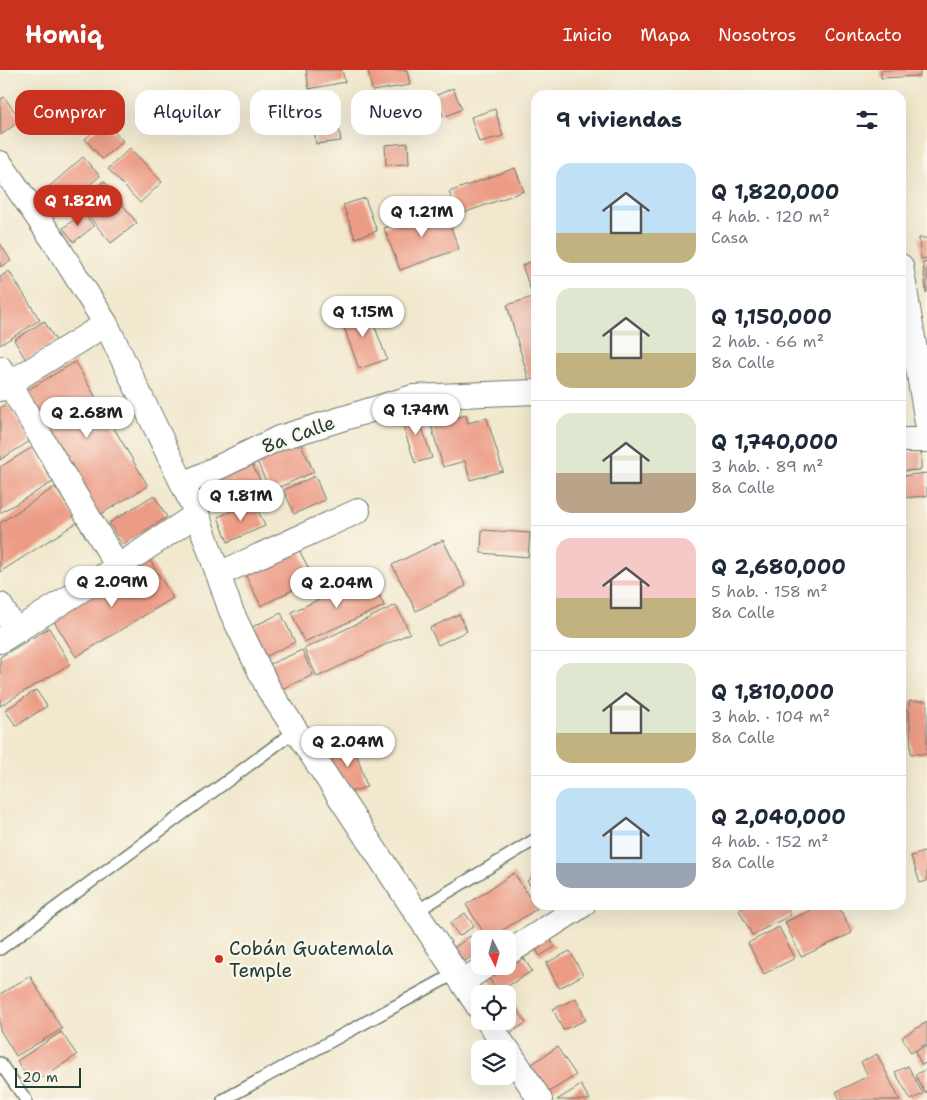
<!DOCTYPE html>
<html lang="es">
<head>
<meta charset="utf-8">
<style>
	:root { --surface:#fff; --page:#f2f2f3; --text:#1f2937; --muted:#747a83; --line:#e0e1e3; --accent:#c8321e }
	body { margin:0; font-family:"Shantell Sans",sans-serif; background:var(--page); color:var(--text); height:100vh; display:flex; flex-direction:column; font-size:19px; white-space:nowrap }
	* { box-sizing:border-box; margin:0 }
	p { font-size:16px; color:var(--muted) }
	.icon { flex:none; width:28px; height:28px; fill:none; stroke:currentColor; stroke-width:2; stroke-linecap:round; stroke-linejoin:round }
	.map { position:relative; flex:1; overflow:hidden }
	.drawer { position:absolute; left:531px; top:20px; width:375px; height:820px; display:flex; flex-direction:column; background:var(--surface); border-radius:15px; box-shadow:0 5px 20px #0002 }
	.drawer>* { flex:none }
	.top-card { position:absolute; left:15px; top:20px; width:441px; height:45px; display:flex; gap:10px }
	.needle { width:32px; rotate:174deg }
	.tools { position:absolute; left:471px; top:860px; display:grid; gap:10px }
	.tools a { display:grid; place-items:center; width:45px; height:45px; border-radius:10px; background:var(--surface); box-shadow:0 5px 20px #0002; font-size:25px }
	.scale { position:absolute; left:15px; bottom:12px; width:66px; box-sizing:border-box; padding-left:5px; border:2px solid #1f3d34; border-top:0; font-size:14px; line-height:18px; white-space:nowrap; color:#1f3d34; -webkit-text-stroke:4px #fbf7ec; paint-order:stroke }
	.price { position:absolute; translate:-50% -42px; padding:0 11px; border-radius:18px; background:#fff; color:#222; font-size:16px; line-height:32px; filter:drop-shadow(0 1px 2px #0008) }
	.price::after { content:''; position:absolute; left:50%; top:30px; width:15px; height:11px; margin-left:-8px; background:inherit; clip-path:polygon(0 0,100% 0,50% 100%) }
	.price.current { background:var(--accent); color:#fff }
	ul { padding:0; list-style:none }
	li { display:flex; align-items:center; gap:15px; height:125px; padding:0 25px }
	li+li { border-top:1px solid var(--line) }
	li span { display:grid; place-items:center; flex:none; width:140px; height:100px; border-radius:15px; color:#555 }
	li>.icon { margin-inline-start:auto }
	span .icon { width:60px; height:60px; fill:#fffc; stroke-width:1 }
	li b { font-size:21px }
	h2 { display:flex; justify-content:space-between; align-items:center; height:60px; padding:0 25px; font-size:21px }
	.chip { padding:0 18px; border-radius:15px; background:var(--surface); box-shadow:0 5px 20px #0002; font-size:18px; line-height:45px }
	.chip.current { background:var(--accent); color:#fff }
	header { display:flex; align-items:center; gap:30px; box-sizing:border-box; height:70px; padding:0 25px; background:var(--accent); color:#fff }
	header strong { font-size:24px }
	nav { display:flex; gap:28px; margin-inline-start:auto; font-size:18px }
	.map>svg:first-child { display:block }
</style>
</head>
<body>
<header>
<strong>Homiq</strong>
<nav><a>Inicio</a><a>Mapa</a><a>Nosotros</a><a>Contacto</a></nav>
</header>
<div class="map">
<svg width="927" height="1030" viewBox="0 0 927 1030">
	<rect width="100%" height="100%" fill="#fbf7ec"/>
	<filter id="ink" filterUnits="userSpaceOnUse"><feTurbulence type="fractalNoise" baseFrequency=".02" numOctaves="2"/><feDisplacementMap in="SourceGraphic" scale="10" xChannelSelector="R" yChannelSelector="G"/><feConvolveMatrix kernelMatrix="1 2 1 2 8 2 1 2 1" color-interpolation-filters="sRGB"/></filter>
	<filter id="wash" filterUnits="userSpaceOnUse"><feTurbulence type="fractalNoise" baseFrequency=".0096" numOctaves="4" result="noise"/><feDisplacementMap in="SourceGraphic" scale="20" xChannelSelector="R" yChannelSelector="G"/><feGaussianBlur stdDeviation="1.12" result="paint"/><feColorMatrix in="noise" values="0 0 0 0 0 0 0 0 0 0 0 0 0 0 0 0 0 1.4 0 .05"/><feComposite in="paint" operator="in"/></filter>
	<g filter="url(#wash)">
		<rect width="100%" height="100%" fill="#f1e8cd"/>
		<g id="blocks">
			<!-- building -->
			<path fill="#ec9c86" d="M 306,0 L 342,0 L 345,12 L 309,19 Z
				M 368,0 L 407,0 L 410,15 L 372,21 Z
				M 881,0 L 920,0 L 920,6 L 881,8 Z
				M 453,18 L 462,39 L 444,47 L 435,26 Z
				M 4,27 L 21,50 L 1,65 L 0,30 Z
				M 495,39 L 503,66 L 479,72 L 471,47 Z
				M 337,45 L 341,71 L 316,74 L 313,48 Z
				M 105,52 L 123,71 L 102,89 L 85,69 Z
				M 408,73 L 409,94 L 386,95 L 385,75 Z
				M 130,78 L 162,112 L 140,133 L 108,99 Z
				M 83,87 L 100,106 L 59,141 L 43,122 Z
				M 515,98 L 524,121 L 458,145 L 449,122 Z
				M 104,111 L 137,153 L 111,173 L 77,132 Z
				M 365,128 L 377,161 L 355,168 L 343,135 Z
				M 443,136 L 459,179 L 400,200 L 384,158 Z
				M 83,143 L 94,156 L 74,172 L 63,158 Z
				M 919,168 L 927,168 L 927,188 L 921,189 Z
				M 0,173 L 11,191 L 0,197 Z
				M 536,190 L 536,220 L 531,221 L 522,195 Z
				M 927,192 L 927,222 L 926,223 L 923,193 Z
				M 9,201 L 40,250 L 0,275 L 0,207 Z
				M 536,226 L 536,312 L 530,314 L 507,235 Z
				M 367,236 L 387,289 L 359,299 L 340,246 Z
				M 44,251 L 56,271 L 26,290 L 14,270 Z
				M 75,292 L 148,416 L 99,445 L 26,321 Z
				M 7,333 L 30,371 L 0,390 L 0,338 Z
				M 416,339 L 432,388 L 415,393 L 399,344 Z
				M 466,345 L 468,353 L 487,348 L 503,401 L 470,410 L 465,391 L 443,397 L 431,355 Z
				M 300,372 L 314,402 L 270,421 L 257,391 Z
				M 33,377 L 53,412 L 0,443 L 0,397 Z
				M 901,382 L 921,382 L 921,400 L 901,401 Z
				M 251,392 L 262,414 L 209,441 L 198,419 Z
				M 927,403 L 927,426 L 901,428 L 901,406 Z
				M 315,406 L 325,430 L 294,444 L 284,420 Z
				M 55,417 L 78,452 L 0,502 L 0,453 Z
				M 154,425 L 167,447 L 122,475 L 109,453 Z
				M 254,431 L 265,456 L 228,472 L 218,447 Z
				M 482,460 L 530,463 L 528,487 L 481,483 Z
				M 443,470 L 466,516 L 416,541 L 392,495 Z
				M 297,476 L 314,509 L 261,536 L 244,502 Z
				M 149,489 L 173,528 L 76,587 L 52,548 Z
				M 371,507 L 384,536 L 304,572 L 291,542 Z
				M 396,535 L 410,563 L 317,607 L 304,579 Z
				M 281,543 L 295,572 L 265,587 L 250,558 Z
				M 459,544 L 467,561 L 438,575 L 430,558 Z
				M 49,558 L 70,594 L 0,636 L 0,587 Z
				M 302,580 L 313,605 L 277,621 L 266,596 Z
				M 36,620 L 47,636 L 16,656 L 5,640 Z
				M 909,631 L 927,631 L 927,684 L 911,684 Z
				M 901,639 L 907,639 L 906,667 L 901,667 Z
				M 353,672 L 367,717 L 342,724 L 329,679 Z
				M 927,781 L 927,811 L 920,813 L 911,786 Z
				M 514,803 L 537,839 L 488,869 L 466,835 Z
				M 536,804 L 536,824 L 527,811 Z
				M 748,835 L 786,835 L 791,845 L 752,865 L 739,840 Z
				M 822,835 L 838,835 L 852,863 L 801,887 L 785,852 Z
				M 465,843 L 474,856 L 459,866 L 450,853 Z
				M 779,857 L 795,888 L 764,904 L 748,873 Z
				M 544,861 L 555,877 L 540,886 L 530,871 Z
				M 470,866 L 480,880 L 464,892 L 454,878 Z
				M 518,879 L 532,901 L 498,922 L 484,901 L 491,896 L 508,896 L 508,886 Z
				M 570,881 L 583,905 L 559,918 L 546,893 Z
				M 30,906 L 62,959 L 16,986 L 0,960 L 0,924 Z
				M 507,922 L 526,953 L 505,966 L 496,951 L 508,951 L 508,924 L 503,924 Z
				M 576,928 L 586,950 L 563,960 L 553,939 Z
				M 927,952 L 927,973 L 911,983 L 902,967 Z
				M 61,962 L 77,985 L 32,1014 L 17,991 Z
				M 927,975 L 927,992 L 922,995 L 915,982 Z
				M 557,977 L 576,1005 L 543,1026 L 525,999 Z
				M 877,984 L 900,1030 L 840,1030 L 836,1022 L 868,1006 L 861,992 Z
				M 908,996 L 923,1024 L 911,1030 L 895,1002 Z
				M 927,999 L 927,1022 L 925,1023 L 915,1005 Z
				M 581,1015 L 590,1030 L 557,1030 Z"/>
		</g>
	</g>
	<g filter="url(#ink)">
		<use href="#blocks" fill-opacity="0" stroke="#68796a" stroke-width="1"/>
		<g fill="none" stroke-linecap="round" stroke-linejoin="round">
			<defs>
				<path id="service" d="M 415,842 L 536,769
					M 0,879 L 295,661
					M 0,993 L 26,1030
					M 223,1030 L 456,903"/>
				<path id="minor" d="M 0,93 L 54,171 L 106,254 L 197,444 L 231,541 L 269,620 L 480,939
					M 901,196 L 927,353
					M 0,298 L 118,497
					M 0,319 L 106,254
					M 901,370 L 927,370
					M 184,414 L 279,368 L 413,327 L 536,322
					M 219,504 L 358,441
					M 0,535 L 16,561
					M 0,571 L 118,497 L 197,444
					M 508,883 L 583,835
					M 462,912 L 486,896
					M 488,951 L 506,979
					M 508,980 L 540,1030"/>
			</defs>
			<!-- service casing -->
			<use href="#service" stroke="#68796a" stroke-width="14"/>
			<!-- minor casing -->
			<use href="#minor" stroke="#68796a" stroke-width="26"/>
			<!-- service -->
			<use href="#service" stroke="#fff" stroke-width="11"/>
			<!-- minor -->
			<use href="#minor" stroke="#fff" stroke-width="24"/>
		</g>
	</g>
	<!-- markers -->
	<circle fill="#c8321e" stroke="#fbf7ec" stroke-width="2" cx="219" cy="889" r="5"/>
	<g text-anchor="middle" stroke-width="4.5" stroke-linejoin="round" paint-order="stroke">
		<!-- street labels -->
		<g font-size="19" fill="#1f3d34" stroke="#fbf7ec">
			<text transform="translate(298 364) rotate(-20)" y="7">8a Calle</text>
		</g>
		<!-- poi labels -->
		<g font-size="19" fill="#1f3d34" stroke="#fbf7ec" text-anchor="start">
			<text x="229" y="885">Cobán Guatemala<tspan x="229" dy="22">Temple</tspan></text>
		</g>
	</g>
</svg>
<div class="tools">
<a><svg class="needle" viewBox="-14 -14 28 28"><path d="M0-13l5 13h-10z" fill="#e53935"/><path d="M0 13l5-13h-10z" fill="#747a83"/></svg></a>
<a><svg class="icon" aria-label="locate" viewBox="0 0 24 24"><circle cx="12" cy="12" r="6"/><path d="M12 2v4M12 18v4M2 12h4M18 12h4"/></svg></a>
<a><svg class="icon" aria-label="layers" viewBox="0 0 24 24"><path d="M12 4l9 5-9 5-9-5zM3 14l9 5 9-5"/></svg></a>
</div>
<div class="scale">20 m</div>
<b class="price current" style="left:78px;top:157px">Q 1.82M</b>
<b class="price" style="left:422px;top:168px">Q 1.21M</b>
<b class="price" style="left:363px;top:268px">Q 1.15M</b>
<b class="price" style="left:416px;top:366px">Q 1.74M</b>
<b class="price" style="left:87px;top:369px">Q 2.68M</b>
<b class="price" style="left:241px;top:452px">Q 1.81M</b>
<b class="price" style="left:112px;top:538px">Q 2.09M</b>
<b class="price" style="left:337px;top:539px">Q 2.04M</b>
<b class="price" style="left:348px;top:698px">Q 2.04M</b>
<div class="top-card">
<a class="chip current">Comprar</a>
<a class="chip">Alquilar</a>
<a class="chip">Filtros</a>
<a class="chip">Nuevo</a>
</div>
<section class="drawer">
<h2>9 viviendas<svg class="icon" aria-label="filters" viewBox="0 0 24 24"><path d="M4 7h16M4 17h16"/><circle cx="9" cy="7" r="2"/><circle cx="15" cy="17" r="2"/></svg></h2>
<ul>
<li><span style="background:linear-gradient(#bfe0f5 70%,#c2b280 0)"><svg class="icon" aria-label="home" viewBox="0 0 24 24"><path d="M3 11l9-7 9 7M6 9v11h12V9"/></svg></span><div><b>Q 1,820,000</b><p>4 hab. · 120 m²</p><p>Casa</p></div></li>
<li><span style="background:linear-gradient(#dfe7d0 65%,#c2b280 0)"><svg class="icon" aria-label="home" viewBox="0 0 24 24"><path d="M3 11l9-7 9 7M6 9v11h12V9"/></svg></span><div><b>Q 1,150,000</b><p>2 hab. · 66 m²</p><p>8a Calle</p></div></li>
<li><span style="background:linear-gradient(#dfe7d0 60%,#b9a48a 0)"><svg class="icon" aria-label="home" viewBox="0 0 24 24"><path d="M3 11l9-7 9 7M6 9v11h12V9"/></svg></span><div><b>Q 1,740,000</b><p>3 hab. · 89 m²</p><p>8a Calle</p></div></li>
<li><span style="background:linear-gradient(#f6c9c9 60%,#c2b280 0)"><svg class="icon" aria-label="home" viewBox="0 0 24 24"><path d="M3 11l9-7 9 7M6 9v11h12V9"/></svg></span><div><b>Q 2,680,000</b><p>5 hab. · 158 m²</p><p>8a Calle</p></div></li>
<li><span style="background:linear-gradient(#dfe7d0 70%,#c2b280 0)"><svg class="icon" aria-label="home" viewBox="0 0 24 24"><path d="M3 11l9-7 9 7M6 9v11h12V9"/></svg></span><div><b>Q 1,810,000</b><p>3 hab. · 104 m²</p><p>8a Calle</p></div></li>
<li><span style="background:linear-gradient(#bfe0f5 75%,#9aa5b1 0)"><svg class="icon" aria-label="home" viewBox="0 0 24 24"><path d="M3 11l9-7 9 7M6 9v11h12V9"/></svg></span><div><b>Q 2,040,000</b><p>4 hab. · 152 m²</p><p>8a Calle</p></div></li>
</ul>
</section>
</div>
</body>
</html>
